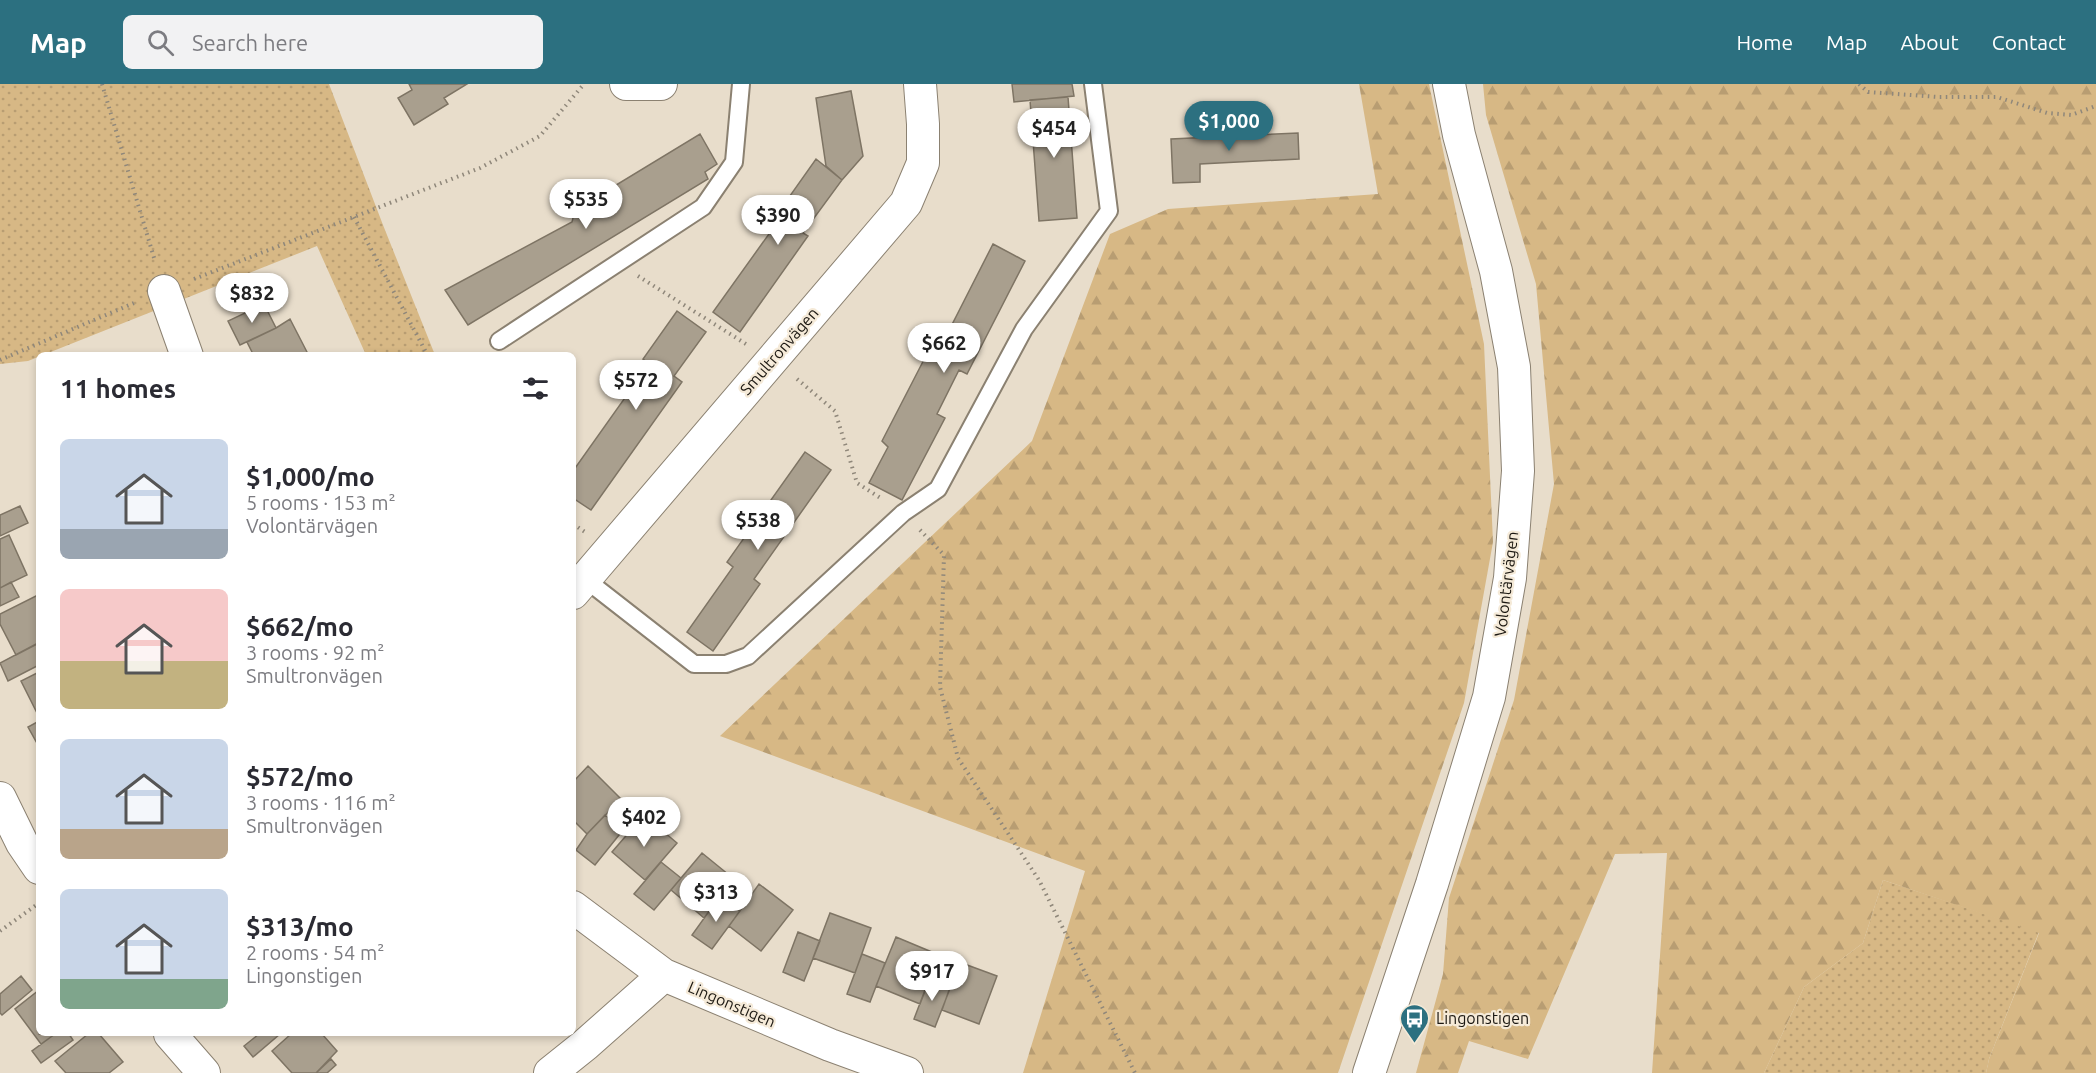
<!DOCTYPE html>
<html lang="en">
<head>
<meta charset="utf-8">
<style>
	:root { --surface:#fff; --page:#f2f2f3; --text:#2b2b33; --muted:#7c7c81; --accent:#2c7080 }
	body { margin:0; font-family:Ubuntu,sans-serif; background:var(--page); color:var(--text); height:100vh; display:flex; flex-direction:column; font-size:22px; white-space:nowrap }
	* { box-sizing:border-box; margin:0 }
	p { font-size:20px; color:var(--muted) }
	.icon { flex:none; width:33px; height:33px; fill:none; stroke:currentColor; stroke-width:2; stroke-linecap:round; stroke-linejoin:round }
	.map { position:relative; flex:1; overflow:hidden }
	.side { position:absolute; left:36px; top:268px; width:540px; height:684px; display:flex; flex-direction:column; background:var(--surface); border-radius:9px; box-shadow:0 3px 9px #0003 }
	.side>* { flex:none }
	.price { position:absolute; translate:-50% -51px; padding:0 14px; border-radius:21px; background:#fff; color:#222; font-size:20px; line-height:39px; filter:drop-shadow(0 2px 3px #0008) }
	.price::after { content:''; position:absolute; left:50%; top:36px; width:18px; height:14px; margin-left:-9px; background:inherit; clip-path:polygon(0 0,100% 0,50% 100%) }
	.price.selected { background:var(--accent); color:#fff }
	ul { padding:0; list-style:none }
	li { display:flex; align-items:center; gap:18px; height:150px; padding:0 24px }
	li span { display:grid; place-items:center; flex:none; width:168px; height:120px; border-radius:9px; color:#555 }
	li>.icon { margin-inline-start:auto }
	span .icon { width:72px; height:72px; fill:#fffc; stroke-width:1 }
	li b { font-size:26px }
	h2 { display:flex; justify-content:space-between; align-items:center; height:72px; padding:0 24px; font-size:26px }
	header { display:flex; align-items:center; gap:36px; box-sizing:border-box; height:84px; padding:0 30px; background:var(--accent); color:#fff }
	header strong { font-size:28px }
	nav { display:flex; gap:33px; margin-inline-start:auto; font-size:21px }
	.search { width:420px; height:54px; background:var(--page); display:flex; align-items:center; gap:15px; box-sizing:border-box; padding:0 21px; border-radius:9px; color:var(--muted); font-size:22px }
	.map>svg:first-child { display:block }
</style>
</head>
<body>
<header>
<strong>Map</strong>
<div class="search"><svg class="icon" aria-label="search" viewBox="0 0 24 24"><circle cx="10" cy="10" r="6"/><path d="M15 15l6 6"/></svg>Search here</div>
<nav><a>Home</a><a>Map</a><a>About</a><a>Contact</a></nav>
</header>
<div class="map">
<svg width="2096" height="989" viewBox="0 0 2096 989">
	<defs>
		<pattern id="grass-dots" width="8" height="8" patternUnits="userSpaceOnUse" patternTransform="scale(1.5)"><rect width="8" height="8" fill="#d7b885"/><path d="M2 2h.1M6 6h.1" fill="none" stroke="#b89d72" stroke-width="1.8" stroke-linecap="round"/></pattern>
		<pattern id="forest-firs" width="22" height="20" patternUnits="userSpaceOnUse" patternTransform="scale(1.5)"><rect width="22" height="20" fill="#d7b885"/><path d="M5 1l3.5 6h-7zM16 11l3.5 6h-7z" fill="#b89d72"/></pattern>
	</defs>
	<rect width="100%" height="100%" fill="#e8ddcb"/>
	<!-- grass -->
	<path fill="url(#grass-dots)" d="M 0,0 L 329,0 L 383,141 L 435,271 L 366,271 L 317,162 L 28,277 L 0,280 Z
		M 1883,796 L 2039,848 L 1989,975 L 1986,989 L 1764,989 L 1804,903 L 1863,859 Z"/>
	<!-- forest -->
	<path fill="url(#forest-firs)" d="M 1359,0 L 1429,0 L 1484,260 L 1493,458 L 1464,619 L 1338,989 L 1023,989 L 1085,787 L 720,652 L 1032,357 L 1110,150 L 1168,125 L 1378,110 Z
		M 1483,0 L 2096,0 L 2096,989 L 1986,989 L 1989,975 L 2039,849 L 1883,796 L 1863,859 L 1804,903 L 1764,989 L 1652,989 L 1667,769 L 1615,770 L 1528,975 L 1469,957 L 1458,989 L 1416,989 L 1443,890 L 1449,814 L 1514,616 L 1554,400 L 1536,200 L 1486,31 Z"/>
	<!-- building -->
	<path fill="#a99f8e" stroke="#7e7464" stroke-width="1.5" d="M 409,0 L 467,0 L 444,14 L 448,20 L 414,41 L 398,14 L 412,6 Z
		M 1012,0 L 1072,0 L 1074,12 L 1014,18 Z
		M 851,7 L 863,72 L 842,96 L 826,82 L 816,14 Z
		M 1068,13 L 1077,134 L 1039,137 L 1030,16 Z
		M 1298,49 L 1299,75 L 1200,80 L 1200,98 L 1173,99 L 1171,55 Z
		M 700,50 L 717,80 L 705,88 L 708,95 L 468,241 L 445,206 L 572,138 L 575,126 Z
		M 816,75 L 842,96 L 803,149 L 808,152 L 740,248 L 713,228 L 779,136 L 775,133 Z
		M 993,160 L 1025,177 L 967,290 L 959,286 L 937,330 L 945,334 L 902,416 L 869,399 L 888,363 L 882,357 L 930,264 L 938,268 Z
		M 264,220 L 276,244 L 240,261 L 228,237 Z
		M 677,227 L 706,248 L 674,292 L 682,298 L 591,426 L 573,414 L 573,387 L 649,280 L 643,275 Z
		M 290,235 L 308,270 L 254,272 L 247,258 L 276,244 Z
		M 805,368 L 831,386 L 754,495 L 760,500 L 713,567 L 687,548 L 733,483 L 727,478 Z
		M 20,422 L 28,439 L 0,452 L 0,431 Z
		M 9,451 L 27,491 L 0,504 L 0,455 Z
		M 11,498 L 19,513 L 0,522 L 0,504 Z
		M 38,511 L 39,559 L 16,571 L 0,540 L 0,530 Z
		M 38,559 L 39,581 L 8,597 L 0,579 Z
		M 39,588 L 39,633 L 21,597 Z
		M 39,637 L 39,660 L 38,661 L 28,643 Z
		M 588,682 L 621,715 L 587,750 L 573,736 L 573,698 Z
		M 605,731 L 623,746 L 595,781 L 576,766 L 587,750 Z
		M 644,731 L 677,759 L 645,796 L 612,768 Z
		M 702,769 L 734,795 L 704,834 L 671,806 Z
		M 661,778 L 681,794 L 654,826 L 634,810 Z
		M 759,800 L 793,826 L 761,867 L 729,842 Z
		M 720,812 L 740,827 L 712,865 L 692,851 Z
		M 830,829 L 871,844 L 855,889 L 813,874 Z
		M 798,848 L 820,857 L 804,897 L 783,888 Z
		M 896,853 L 939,871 L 920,920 L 876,902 Z
		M 862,870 L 885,879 L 870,918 L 847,910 Z
		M 959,878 L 997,892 L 979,940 L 942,926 Z
		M 21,892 L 32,906 L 2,931 L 0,929 L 0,910 Z
		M 930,893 L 951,902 L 935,943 L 914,935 Z
		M 39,906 L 39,950 L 55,950 L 41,960 L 15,925 Z
		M 55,950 L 69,950 L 73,956 L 41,979 L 32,967 Z
		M 88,950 L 99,950 L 123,978 L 109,989 L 66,989 L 55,977 Z
		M 259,950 L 280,950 L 253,973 L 244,962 Z
		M 291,950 L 322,950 L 337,967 L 316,989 L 292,989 L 272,967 Z
		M 331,975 L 336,981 L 327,989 L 316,989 Z"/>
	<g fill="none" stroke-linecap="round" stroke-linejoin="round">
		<defs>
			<path id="lane" d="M 499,257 L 703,123 L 734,78 L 741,0
				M 585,495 L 694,580 L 726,580 L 748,572 L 903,429 L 938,405 L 1024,245 L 1109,127 L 1093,0"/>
			<path id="street" d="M 626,0 L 661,0
				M 164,207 L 187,272
				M 573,509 L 906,119 L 923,79 L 923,40 L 920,0
				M 0,714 L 22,759 L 39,784
				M 573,823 L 664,891 L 830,961 L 907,989
				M 170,950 L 204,989
				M 550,989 L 585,961 L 664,891
				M 1369,989 L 1432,800 L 1489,613 L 1510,494 L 1518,387 L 1514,283 L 1496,187 L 1459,51 L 1449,0"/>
		</defs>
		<!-- lane casing -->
		<use href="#lane" stroke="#8b8171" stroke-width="20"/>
		<!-- street casing -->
		<use href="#street" stroke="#8b8171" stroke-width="34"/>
		<!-- path -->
		<path stroke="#8f877a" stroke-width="4" stroke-dasharray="1.5 4.5" stroke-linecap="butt" d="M 102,0 L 155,177
			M 1859,0 L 1868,8 L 1939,13 L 1997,13 L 2047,29 L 2071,31 L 2096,22
			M 354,133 L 428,272
			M 638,192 L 746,260
			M 194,195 L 480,84 L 540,52 L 584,0
			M 0,276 L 134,219
			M 797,295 L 835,327 L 857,399 L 882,415
			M 573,440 L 585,448
			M 920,446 L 944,471 L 940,603 L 958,674 L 1039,796 L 1135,989
			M 0,847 L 39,819"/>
		<!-- lane -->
		<use href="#lane" stroke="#fff" stroke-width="16"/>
		<!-- street -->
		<use href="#street" stroke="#fff" stroke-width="32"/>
	</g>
	<!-- icons -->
	<defs>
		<symbol id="bus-pin" viewBox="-11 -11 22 30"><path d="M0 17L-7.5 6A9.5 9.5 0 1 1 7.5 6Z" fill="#2c7080" stroke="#f5ead8"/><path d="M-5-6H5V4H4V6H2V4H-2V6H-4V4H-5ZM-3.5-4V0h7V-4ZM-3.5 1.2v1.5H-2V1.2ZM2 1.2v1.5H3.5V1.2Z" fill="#fff"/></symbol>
	</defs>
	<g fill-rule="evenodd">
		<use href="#bus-pin" x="1398" y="918" width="33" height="45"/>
	</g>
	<g text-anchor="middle" stroke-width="4.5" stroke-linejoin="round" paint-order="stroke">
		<!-- street labels -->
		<g font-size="16" fill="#1c1812" stroke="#f5ead8">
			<text transform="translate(779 267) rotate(-49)" y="6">Smultronvägen</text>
			<text transform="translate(1506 500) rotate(-83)" y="6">Volontärvägen</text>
			<text transform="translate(732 920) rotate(23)" y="6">Lingonstigen</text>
		</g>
		<!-- poi labels -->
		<g font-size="16" fill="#1c1812" stroke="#f5ead8" text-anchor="start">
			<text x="1436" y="940">Lingonstigen</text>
		</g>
	</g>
</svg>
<b class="price selected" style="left:1229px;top:68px">$1,000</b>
<b class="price" style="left:1054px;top:75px">$454</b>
<b class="price" style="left:586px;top:146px">$535</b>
<b class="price" style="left:778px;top:162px">$390</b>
<b class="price" style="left:252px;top:240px">$832</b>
<b class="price" style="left:944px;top:290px">$662</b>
<b class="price" style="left:636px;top:327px">$572</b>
<b class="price" style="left:758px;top:467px">$538</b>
<b class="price" style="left:644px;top:764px">$402</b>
<b class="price" style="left:716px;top:839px">$313</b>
<b class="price" style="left:932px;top:918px">$917</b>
<section class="side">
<h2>11 homes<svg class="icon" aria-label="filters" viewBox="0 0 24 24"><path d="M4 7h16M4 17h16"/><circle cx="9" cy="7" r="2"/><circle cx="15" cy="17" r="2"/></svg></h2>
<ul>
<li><span style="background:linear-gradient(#c9d6e8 75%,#9aa5b1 0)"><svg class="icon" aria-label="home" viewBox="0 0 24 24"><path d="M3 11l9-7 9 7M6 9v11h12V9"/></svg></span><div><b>$1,000/mo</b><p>5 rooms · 153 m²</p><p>Volontärvägen</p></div></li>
<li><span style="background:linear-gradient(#f6c9c9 60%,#c2b280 0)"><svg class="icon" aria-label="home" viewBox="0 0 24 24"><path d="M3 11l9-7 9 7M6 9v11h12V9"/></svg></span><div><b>$662/mo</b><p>3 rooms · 92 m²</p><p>Smultronvägen</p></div></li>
<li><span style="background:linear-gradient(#c9d6e8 75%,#b9a48a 0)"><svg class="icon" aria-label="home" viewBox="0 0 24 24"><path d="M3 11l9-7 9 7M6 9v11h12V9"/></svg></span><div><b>$572/mo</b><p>3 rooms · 116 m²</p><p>Smultronvägen</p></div></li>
<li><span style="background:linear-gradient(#c9d6e8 75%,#7fa58c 0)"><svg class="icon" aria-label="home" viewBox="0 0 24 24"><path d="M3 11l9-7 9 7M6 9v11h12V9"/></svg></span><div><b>$313/mo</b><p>2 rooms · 54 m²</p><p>Lingonstigen</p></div></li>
</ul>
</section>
</div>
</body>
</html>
